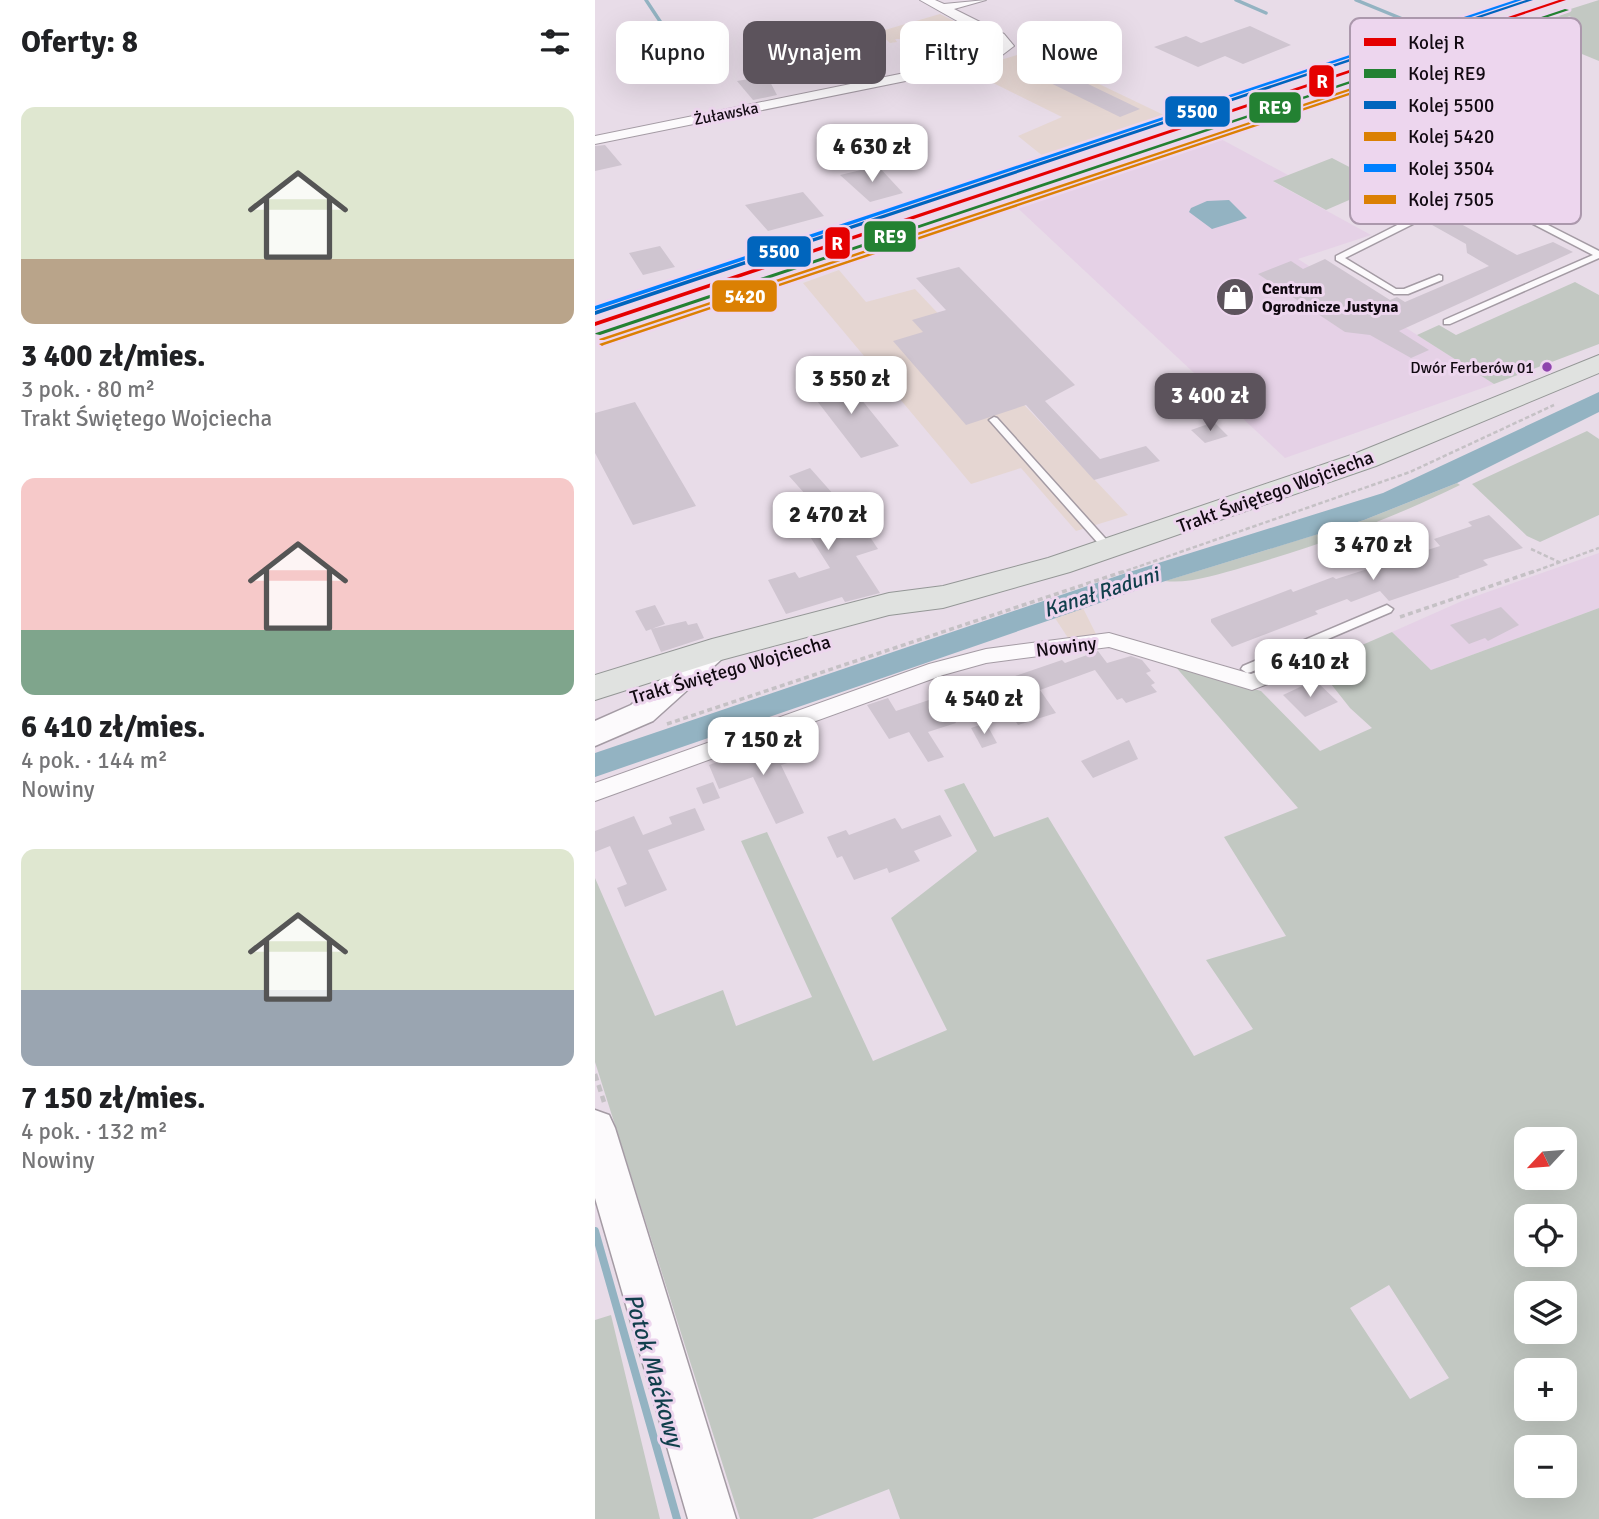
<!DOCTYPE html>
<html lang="pl">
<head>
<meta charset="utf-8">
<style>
	:root { --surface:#fff; --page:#f2f2f2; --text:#202124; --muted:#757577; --accent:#5c535c }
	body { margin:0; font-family:Signika,sans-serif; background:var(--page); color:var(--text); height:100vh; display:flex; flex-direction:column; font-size:26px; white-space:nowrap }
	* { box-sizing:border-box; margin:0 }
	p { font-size:23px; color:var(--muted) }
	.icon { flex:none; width:38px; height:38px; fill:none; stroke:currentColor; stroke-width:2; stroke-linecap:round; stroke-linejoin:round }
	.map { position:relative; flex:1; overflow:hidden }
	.sheet { display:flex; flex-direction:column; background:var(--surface); width:595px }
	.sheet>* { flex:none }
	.hud { position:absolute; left:21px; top:21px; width:665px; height:63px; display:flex; gap:14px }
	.needle { width:46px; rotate:244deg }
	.fabs { position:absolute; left:919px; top:1127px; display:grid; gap:14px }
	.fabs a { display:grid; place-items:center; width:63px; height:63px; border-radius:14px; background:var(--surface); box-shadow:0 7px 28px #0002; font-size:35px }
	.price { position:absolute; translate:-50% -60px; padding:0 16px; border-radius:14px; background:#fff; color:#222; font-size:23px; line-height:46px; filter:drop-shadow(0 2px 4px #0008) }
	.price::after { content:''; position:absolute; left:50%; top:42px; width:21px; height:16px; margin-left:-10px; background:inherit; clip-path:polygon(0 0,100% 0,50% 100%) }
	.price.current { background:var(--accent); color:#fff }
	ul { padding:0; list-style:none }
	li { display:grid; align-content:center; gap:14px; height:371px; padding:0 21px }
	li span { display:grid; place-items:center; height:217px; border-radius:14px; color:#555 }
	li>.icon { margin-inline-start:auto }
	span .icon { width:126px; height:126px; fill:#fffc; stroke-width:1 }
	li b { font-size:30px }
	h2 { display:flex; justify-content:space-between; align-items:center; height:84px; padding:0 21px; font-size:30px }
	.tag { padding:0 24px; border-radius:14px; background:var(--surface); box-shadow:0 7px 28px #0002; font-size:24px; line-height:63px }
	.tag.current { background:var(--accent); color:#fff }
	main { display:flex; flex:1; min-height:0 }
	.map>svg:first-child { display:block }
</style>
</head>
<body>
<main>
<section class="sheet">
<h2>Oferty: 8<svg class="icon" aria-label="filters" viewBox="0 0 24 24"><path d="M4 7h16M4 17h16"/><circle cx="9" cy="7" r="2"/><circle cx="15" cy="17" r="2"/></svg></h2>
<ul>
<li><span style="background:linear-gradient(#dfe7d0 70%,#b9a48a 0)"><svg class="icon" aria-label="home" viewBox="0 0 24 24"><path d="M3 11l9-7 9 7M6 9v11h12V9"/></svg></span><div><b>3 400 zł/mies.</b><p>3 pok. · 80 m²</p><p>Trakt Świętego Wojciecha</p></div></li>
<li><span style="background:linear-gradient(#f6c9c9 70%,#7fa58c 0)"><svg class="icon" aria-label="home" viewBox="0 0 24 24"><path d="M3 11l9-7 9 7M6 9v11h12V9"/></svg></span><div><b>6 410 zł/mies.</b><p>4 pok. · 144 m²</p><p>Nowiny</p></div></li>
<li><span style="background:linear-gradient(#dfe7d0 65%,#9aa5b1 0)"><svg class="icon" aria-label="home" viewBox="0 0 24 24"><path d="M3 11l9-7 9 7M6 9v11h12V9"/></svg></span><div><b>7 150 zł/mies.</b><p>4 pok. · 132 m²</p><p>Nowiny</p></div></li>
</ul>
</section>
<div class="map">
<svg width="1004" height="1519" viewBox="0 0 1004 1519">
	<rect width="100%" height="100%" fill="#e8dce8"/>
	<!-- built -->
	<path fill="#e5d1e6" d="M 611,131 L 693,175 L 679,182 L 776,235 L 703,259 L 899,384 L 690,458 L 415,201 L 477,185 L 510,171 L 503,166 Z
		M 1004,553 L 1004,608 L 836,670 L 797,632 L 867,601 Z"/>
	<!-- industrial -->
	<path fill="#e5d6d2" d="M 345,14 L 367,25 L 311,39 L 300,39 L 302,42 L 295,43 L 283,32 Z
		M 435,51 L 573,117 L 449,157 L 423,136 L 467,117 L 378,73 L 395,67 L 392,64 Z
		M 244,270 L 271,302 L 320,289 L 533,515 L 481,531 L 426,468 L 376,484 L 208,283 Z
		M 488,608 L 503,638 L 475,641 L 460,618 Z"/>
	<!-- green -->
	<path fill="#c2c8c2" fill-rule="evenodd" d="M 1004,0 L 1004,61 L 926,29 L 944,19 Z
		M 367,25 L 404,45 L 373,57 L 333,34 Z
		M 737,158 L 789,185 L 731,210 L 678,181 Z
		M 980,282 L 1004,295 L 1004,344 L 899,384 L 822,335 L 844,325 L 861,335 Z
		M 992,431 L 1004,439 L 1004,515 L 945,542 L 932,536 L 877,484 Z
		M 862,483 L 865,485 C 796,519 723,546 649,567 C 625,574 594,584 570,581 L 769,520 Z
		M 1004,608 L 1004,1519 L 305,1519 L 294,1489 L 217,1519 L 145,1519 L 0,1062 L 0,878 L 60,1016 L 128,990 L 141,1026 L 217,997 L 146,841 L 172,832 L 278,1061 L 352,1030 L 296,918 L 382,851 L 349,790 L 369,783 L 399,837 L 453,817 L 599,1056 L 658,1029 L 611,960 L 691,936 L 629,837 L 703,808 L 579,665 L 666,691 L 725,751 L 777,728 L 755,708 L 721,665 L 797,632 L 836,670 ZM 931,1139 L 970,1139 L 970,1178 L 931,1178 ZM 931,1216 L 970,1216 L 970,1255 L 931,1255 ZM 794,1285 L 854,1378 L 815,1399 L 755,1308 ZM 931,1293 L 970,1293 L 970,1332 L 931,1332 ZM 931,1370 L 970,1370 L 970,1409 L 931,1409 ZM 931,1447 L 970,1447 L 970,1486 L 931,1486 Z
		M 16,1315 L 65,1519 L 0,1519 L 0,1320 Z"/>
	<!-- water -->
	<path fill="#93b3c2" d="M 634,200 L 652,218 L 617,229 L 594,212 L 596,208 L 612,201 Z
		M 1004,392 L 1004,412 L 862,483 L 769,520 L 551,587 L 0,777 L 0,753 L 528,574 L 788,493 Z"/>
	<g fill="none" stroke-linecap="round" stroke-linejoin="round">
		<!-- stream-far1 -->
		<path stroke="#93b3c2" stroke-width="3.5" d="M 51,0 L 82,47
			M 641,0 L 671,13
			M 761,0 L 810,20"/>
		<!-- stream -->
		<path stroke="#93b3c2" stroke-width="8" d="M 0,1231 L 82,1519"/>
	</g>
	<!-- building -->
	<path fill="#cfc5d0" d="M 655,26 L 696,45 L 648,64 L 630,56 L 603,67 L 559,47 L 591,36 L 606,43 Z
		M 439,58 L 545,109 L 525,117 L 433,72 Z
		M 172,76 L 182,95 L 158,100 L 142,81 Z
		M 10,145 L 27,165 L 0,171 L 0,146 Z
		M 283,166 L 308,193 L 275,202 L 245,175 Z
		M 208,192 L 229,216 L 173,231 L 150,205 Z
		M 848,214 L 922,255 L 958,242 L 978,252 L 804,331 L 834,350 L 816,358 L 775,335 L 750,332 L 663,274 L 696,261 L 708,269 L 730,259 L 795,300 L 802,297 L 810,302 L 894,266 L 872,253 L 871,244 L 830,221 Z
		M 65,246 L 80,267 L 48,275 L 34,253 Z
		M 364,267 L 480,385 L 450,401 L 505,459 L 551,446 L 565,461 L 499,480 L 431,405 L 371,425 L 298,341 L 328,332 L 317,320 L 351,310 L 321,278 Z
		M 245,373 L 304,446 L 266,458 L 209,384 Z
		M 40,402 L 101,506 L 38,525 L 0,453 L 0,413 Z
		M 619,422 L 633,436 L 610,443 L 596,430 Z
		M 215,468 L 239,495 L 245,492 L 283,549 L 261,556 L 285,593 L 250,602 L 247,597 L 191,614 L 173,580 L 200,572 L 204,578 L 235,568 L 205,521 L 227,513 L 194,476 Z
		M 894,515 L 928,548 L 888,560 L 893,565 L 863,576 L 865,577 L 794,601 L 785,591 L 756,602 L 752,599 L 720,611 L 723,614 L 637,647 L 616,622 L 616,619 L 696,589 L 698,592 L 738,577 L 741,579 L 845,546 L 839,539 L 877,526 L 873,522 Z
		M 60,605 L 70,624 L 51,631 L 40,611 Z
		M 906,607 L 924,625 L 893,641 L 890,638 L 874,644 L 855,625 Z
		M 91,621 L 93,625 L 102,623 L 109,638 L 66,652 L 56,629 Z
		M 503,651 L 512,663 L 536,656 L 547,660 L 556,671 L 551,673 L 560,683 L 556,685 L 562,692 L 531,703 L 527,698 L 522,700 L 500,670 L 445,690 L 461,713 L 423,725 L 397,684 L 467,660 L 470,663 Z
		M 720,680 L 743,702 L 710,717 L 688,695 Z
		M 293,698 L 301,711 L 340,698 L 343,704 L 349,702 L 361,723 L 333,732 L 349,757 L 333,762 L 314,732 L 294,739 L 272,705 Z
		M 391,723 L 402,743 L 387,748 L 376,728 Z
		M 190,738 L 202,760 L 186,765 L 209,813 L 181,824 L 158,777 L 124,789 L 114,765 Z
		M 534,740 L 543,759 L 498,778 L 486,761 Z
		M 118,782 L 125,798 L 108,804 L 101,788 Z
		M 100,808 L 110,830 L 53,850 L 72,890 L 30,907 L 22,888 L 32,884 L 15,846 L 0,852 L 0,831 L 39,816 L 48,835 L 77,824 L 74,817 Z
		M 345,815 L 357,836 L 319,851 L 325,861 L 294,873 L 292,868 L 259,880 L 247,856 L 242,858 L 232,837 L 251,830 L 254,835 L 300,818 L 307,829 Z"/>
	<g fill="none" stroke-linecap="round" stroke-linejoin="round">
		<defs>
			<path id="lane" d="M 831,166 L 837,166 L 1004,251 L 1004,258 L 855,324 L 849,324 L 849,320 L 998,255 L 884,196 L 830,218 L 750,258 L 801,289 L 809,289 L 844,275 L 847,276 L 847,280 L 813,294 L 799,294 L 741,260 L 741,256 L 824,214 L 877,193 L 831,170 Z
				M 399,417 L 402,418 L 518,547 L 519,549 L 518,551 L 510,551 L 396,422 L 394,420 Z
				M 792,605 L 798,609 L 796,612 L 656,672 L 652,673 L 646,669 L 648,666 Z"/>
			<path id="street" d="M 325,0 L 340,0 L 349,4 L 391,0 L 359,9 L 409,34 L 419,46 L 402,59 L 345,74 L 0,144 L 0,136 L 344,66 L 392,53 L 405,45 Z
				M 920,0 L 938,0 L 0,315 L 0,305 Z
				M 514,633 L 656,674 L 704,657 L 712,659 L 715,664 L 712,669 L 657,690 L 514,647 L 391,663 L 348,675 L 0,801 L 0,783 L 334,664 L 391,649 Z"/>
			<path id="secondary" d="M 117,640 L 128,644 L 133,651 L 128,658 L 58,721 L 0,746 L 0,721 L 36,705 L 106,644 Z
				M 0,1110 L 14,1115 L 20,1128 L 141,1519 L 93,1519 L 0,1198 Z"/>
			<path id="primary" d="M 1004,355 L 1004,373 L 781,466 L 475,572 L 348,608 L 294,615 L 126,660 L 0,700 L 0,675 L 117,639 L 294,593 L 348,586 L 453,558 L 759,454 Z"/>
		</defs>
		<!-- lane casing -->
		<use href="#lane" stroke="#a49ba4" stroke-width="3"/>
		<!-- street casing -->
		<use href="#street" stroke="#a49ba4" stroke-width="2"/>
		<!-- secondary casing -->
		<use href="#secondary" stroke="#a49ba4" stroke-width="3"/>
		<!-- primary casing -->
		<use href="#primary" stroke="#949796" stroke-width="2"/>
		<!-- path-far2 -->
		<path stroke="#c5c1c5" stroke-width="2.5" stroke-dasharray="4.5 2.5" stroke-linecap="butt" d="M 936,549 L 964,562
			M 525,573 L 815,472 L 959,405
			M 935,573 L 1004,548"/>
		<!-- path-far1 -->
		<path stroke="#c5c1c5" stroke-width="3.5" stroke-dasharray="5 3.5" stroke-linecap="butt" d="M 805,617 L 940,571
			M 72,724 L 530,571"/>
		<!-- path -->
		<path stroke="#c5c1c5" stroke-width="4.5" stroke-dasharray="7 4.5" stroke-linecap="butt" d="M 0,1074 L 9,1102"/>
		<!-- lane -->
		<use href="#lane" fill="#fcfafc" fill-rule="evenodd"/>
		<!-- street -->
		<use href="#street" fill="#fcfafc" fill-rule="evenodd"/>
		<!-- secondary -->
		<use href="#secondary" fill="#fcfafc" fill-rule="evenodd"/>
		<!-- primary -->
		<use href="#primary" fill="#e0e2e0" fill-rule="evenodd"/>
		<defs>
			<path id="rail-1" d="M 964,0 L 971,0 L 0,326 L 0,322 Z"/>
			<path id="rail-2" d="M 970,9 L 974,10 L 5,335 L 0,334 L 1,333 Z"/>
			<path id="rail-3" d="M 931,0 L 938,0 L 0,315 L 0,311 Z"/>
			<path id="rail-4" d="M 974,19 L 978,20 L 9,345 L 7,346 L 4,344 Z"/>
			<path id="rail-5" d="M 920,0 L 927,0 L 0,310 L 0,306 Z"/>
			<path id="rail-6" d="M 963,19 L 967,20 L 9,340 L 5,340 L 4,339 Z"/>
		</defs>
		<!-- rail-1 casing -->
		<use href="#rail-1" stroke="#edd6ee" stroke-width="5"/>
		<!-- rail-2 casing -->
		<use href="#rail-2" stroke="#edd6ee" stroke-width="5"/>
		<!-- rail-3 casing -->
		<use href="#rail-3" stroke="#edd6ee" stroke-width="5"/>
		<!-- rail-4 casing -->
		<use href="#rail-4" stroke="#edd6ee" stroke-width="5"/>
		<!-- rail-5 casing -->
		<use href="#rail-5" stroke="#edd6ee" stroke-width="5"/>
		<!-- rail-6 casing -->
		<use href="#rail-6" stroke="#edd6ee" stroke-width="5"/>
		<!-- rail-1 -->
		<use href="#rail-1" fill="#e50000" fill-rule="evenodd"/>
		<!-- rail-2 -->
		<use href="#rail-2" fill="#238132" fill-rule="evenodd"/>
		<!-- rail-3 -->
		<use href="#rail-3" fill="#0065bd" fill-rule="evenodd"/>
		<!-- rail-4 -->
		<use href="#rail-4" fill="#db8003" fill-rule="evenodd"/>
		<!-- rail-5 -->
		<use href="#rail-5" fill="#0080ff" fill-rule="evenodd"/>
		<!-- rail-6 -->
		<use href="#rail-6" fill="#db8003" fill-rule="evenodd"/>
	</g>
	<!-- icons -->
	<defs>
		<symbol id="shop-disc" viewBox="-11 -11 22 22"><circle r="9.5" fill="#5c535c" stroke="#edd6ee"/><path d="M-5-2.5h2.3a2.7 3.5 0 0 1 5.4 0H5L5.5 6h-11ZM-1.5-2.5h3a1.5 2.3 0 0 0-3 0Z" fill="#fff"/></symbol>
	</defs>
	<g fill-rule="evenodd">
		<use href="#shop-disc" x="618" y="275" width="44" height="44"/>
	</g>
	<!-- markers -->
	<circle fill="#8e44ad" stroke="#edd6ee" stroke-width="2.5" cx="952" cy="367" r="6"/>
	<g text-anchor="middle" stroke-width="6" stroke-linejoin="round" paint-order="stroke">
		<!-- far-street labels -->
		<g font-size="16" fill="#110911" stroke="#edd6ee">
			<text transform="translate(131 113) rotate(-11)" y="6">Żuławska</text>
		</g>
		<!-- far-poi labels -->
		<g font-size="16" font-weight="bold" fill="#110911" stroke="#edd6ee" text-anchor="start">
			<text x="667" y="294">Centrum<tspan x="667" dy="18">Ogrodnicze Justyna</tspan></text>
		</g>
		<!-- far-bus labels -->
		<g font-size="16" fill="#110911" stroke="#edd6ee" text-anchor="end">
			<text x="939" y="373">Dwór Ferberów 01</text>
		</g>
		<!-- street labels -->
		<g font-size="19" fill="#110911" stroke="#edd6ee">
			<text transform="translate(680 491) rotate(-20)" y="7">Trakt Świętego Wojciecha</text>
			<text transform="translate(471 646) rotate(-7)" y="7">Nowiny</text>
			<text transform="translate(135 669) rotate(-16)" y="7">Trakt Świętego Wojciecha</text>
		</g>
		<!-- water labels -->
		<g font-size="21" font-style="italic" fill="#113f4c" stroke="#edd6ee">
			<text transform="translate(506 592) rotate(-18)" y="7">Kanał Raduni</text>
		</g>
		<!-- near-water labels -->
		<g font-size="24" font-style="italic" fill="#113f4c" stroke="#edd6ee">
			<text transform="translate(59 1370) rotate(74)" y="8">Potok Maćkowy</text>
		</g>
	</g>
	<!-- legend -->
	<rect x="755" y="18" width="231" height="206" rx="10" fill="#edd6ee" stroke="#ab98ac" stroke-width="2"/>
	<rect x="769" y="38" width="32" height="8" fill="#e50000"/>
	<rect x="769" y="69" width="32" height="9" fill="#238132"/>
	<rect x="769" y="101" width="32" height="8" fill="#0065bd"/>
	<rect x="769" y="132" width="32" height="9" fill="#db8003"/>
	<rect x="769" y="164" width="32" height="8" fill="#0080ff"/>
	<rect x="769" y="195" width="32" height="9" fill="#db8003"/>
	<g font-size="19" fill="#110911">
		<text x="813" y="49">Kolej R</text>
		<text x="813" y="80">Kolej RE9</text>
		<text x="813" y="112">Kolej 5500</text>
		<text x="813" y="143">Kolej 5420</text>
		<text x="813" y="175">Kolej 3504</text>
		<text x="813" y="206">Kolej 7505</text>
	</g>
	<g stroke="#edd6ee" stroke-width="2.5">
		<rect x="713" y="64" width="27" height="34" rx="7" fill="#e50000"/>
		<rect x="653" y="91" width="54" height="33" rx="7" fill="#238132"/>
		<rect x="569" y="95" width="67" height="33" rx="7" fill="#0065bd"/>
		<rect x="268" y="220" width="54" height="33" rx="7" fill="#238132"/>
		<rect x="229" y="226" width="27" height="34" rx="7" fill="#e50000"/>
		<rect x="151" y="235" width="66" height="33" rx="7" fill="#0065bd"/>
		<rect x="116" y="279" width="67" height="34" rx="7" fill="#db8003"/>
	</g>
	<g font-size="19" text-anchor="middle" font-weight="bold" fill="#fff">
		<text x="727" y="88">R</text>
		<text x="680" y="114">RE9</text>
		<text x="602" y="118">5500</text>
		<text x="295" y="243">RE9</text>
		<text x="242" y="250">R</text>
		<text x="184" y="258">5500</text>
		<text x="150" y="303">5420</text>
	</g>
</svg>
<div class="fabs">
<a><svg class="needle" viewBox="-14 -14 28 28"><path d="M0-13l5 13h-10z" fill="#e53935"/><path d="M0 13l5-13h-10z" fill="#757577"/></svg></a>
<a><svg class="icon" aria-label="locate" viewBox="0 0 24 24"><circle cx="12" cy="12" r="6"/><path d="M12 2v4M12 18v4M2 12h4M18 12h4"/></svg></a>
<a><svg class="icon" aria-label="layers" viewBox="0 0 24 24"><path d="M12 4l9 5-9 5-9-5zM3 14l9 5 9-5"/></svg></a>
<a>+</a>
<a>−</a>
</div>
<b class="price" style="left:277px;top:184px">4 630 zł</b>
<b class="price" style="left:256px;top:416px">3 550 zł</b>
<b class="price current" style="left:615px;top:433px">3 400 zł</b>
<b class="price" style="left:233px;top:552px">2 470 zł</b>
<b class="price" style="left:778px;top:582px">3 470 zł</b>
<b class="price" style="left:715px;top:699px">6 410 zł</b>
<b class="price" style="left:389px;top:736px">4 540 zł</b>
<b class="price" style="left:168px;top:777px">7 150 zł</b>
<div class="hud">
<a class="tag">Kupno</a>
<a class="tag current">Wynajem</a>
<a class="tag">Filtry</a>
<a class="tag">Nowe</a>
</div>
</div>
</main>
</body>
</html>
